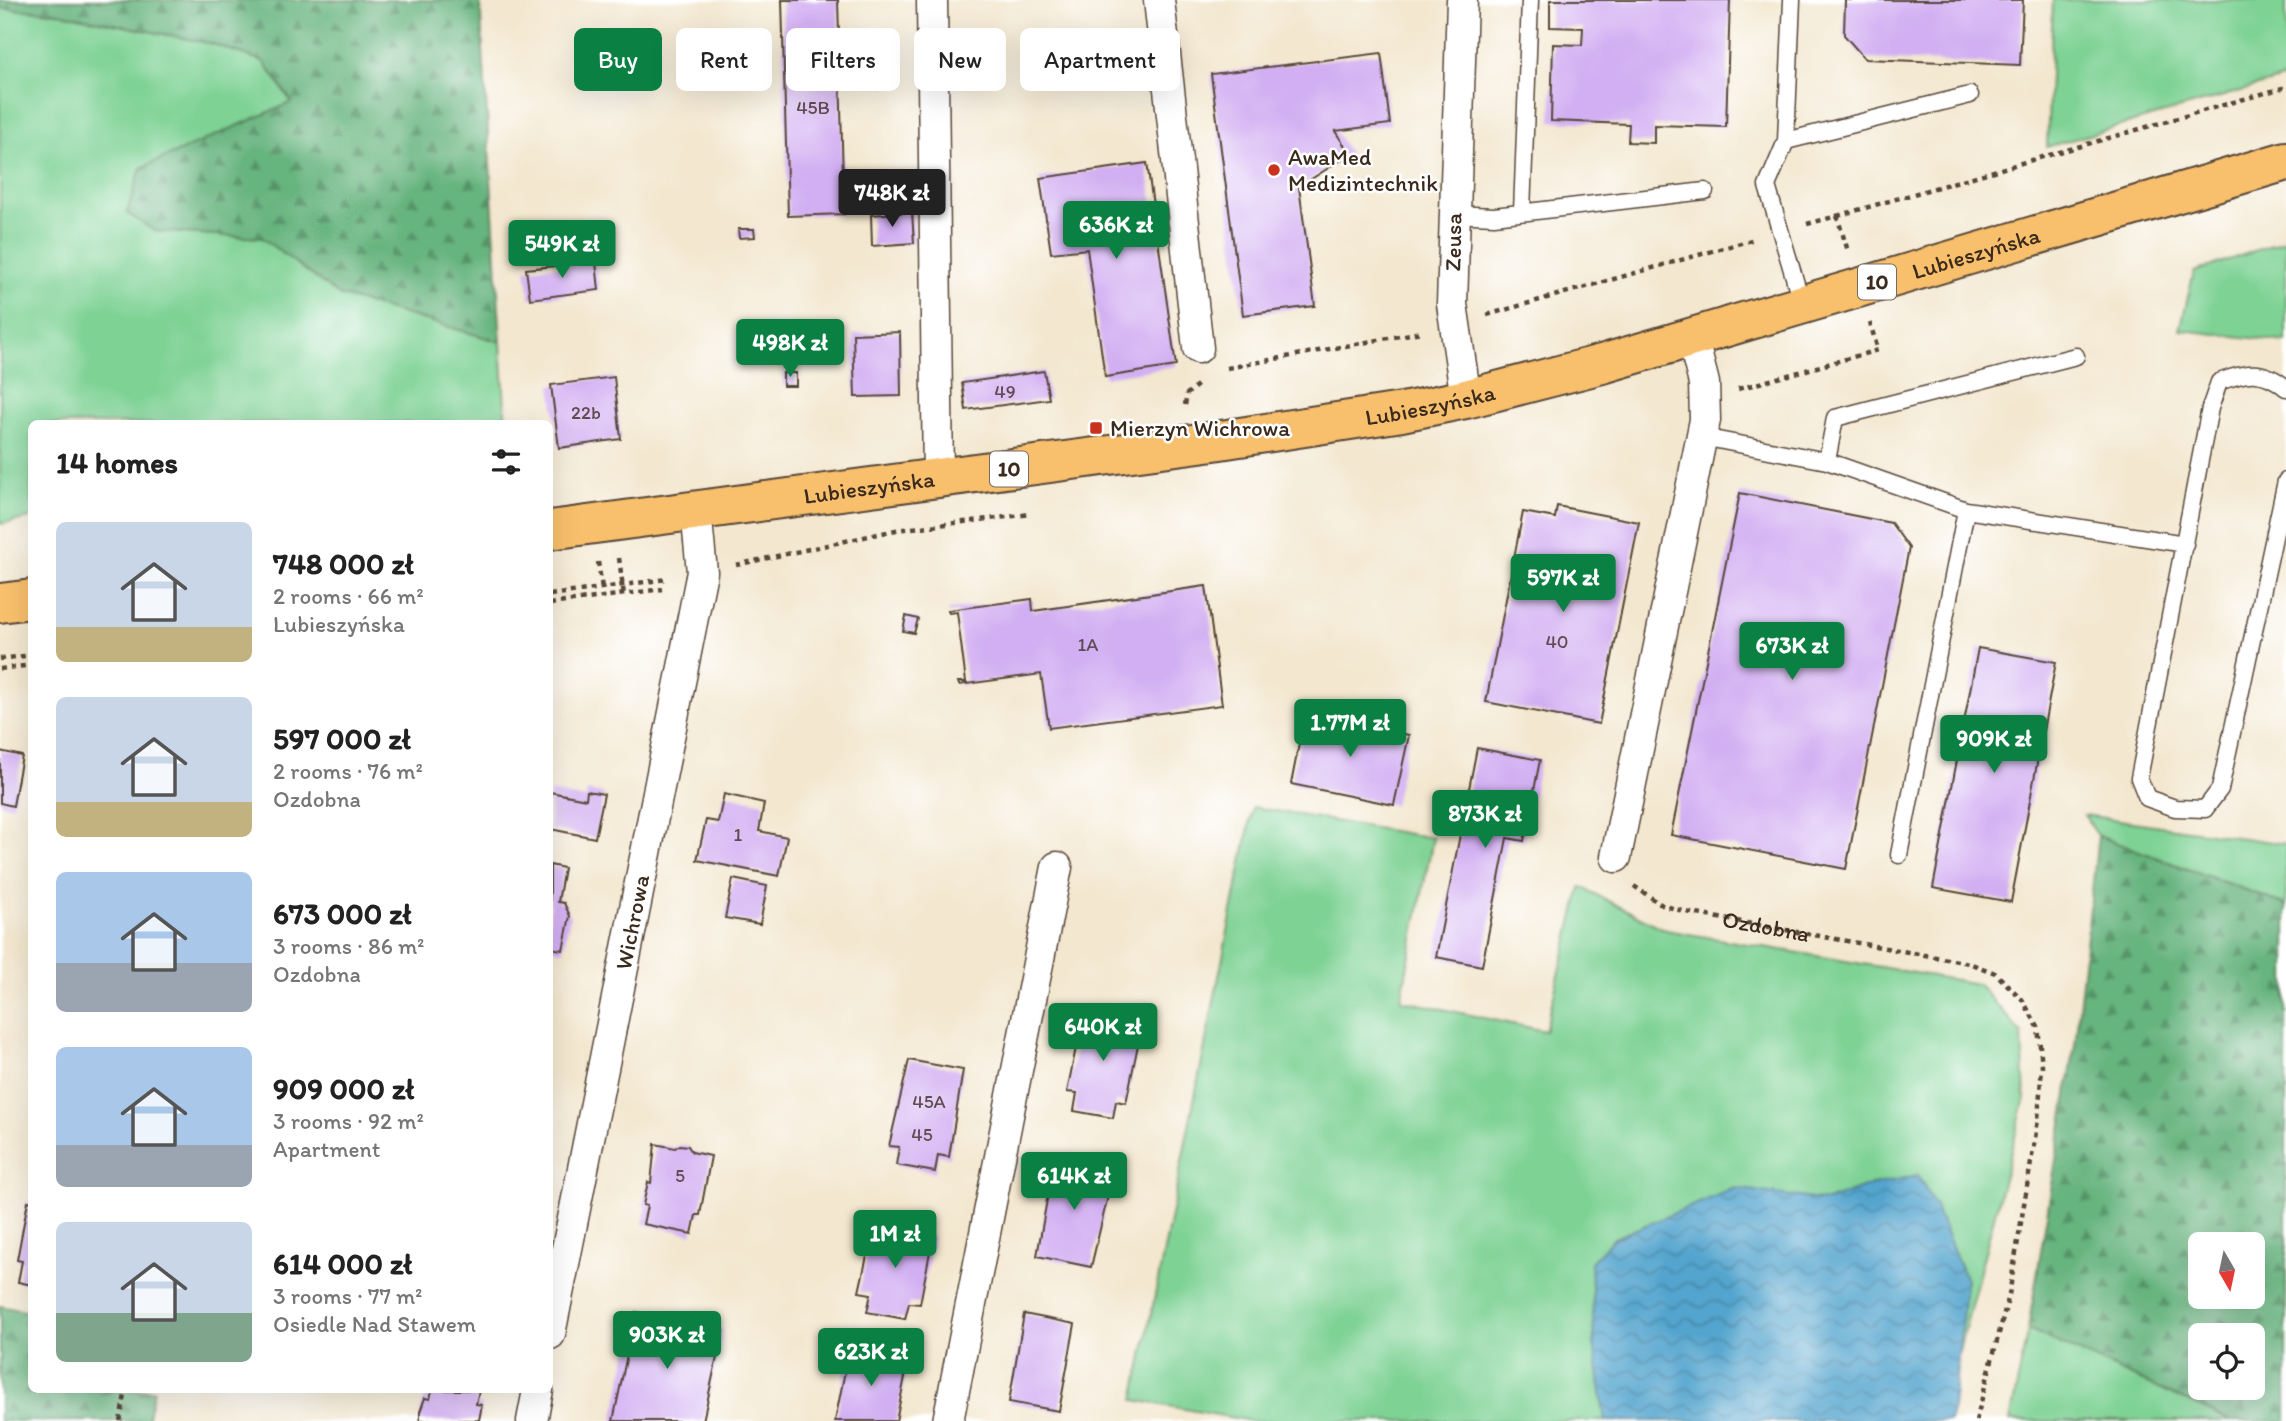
<!DOCTYPE html>
<html lang="en">
<head>
<meta charset="utf-8">
<style>
	:root { --surface:#fff; --page:#f2f2f2; --text:#222; --muted:#767676; --accent:#0b8043 }
	body { margin:0; font-family:Itim,sans-serif; background:var(--page); color:var(--text); height:100vh; display:flex; flex-direction:column; font-size:26px; white-space:nowrap }
	* { box-sizing:border-box; margin:0 }
	p { font-size:23px; color:var(--muted) }
	.icon { flex:none; width:38px; height:38px; fill:none; stroke:currentColor; stroke-width:2; stroke-linecap:round; stroke-linejoin:round }
	.map { position:relative; flex:1; overflow:hidden }
	.panel { position:absolute; left:28px; top:420px; width:525px; height:973px; display:flex; flex-direction:column; background:var(--surface); border-radius:10px; box-shadow:0 7px 28px #0002 }
	.panel>* { flex:none }
	.top-card { position:absolute; left:574px; top:28px; width:665px; height:63px; display:flex; gap:14px }
	.needle { width:46px; rotate:171deg }
	.buttons { position:absolute; left:2188px; top:1232px; display:grid; gap:14px }
	.buttons a { display:grid; place-items:center; width:77px; height:77px; border-radius:10px; background:var(--surface); box-shadow:0 7px 28px #0002; font-size:35px }
	.price { position:absolute; translate:-50% -60px; padding:0 16px; border-radius:7px; background:var(--accent); color:#fff; font-size:23px; line-height:46px; filter:drop-shadow(0 2px 4px #0008) }
	.price::after { content:''; position:absolute; left:50%; top:42px; width:21px; height:16px; margin-left:-10px; background:inherit; clip-path:polygon(0 0,100% 0,50% 100%) }
	.price.on { background:#222; color:#fff }
	ul { padding:0; list-style:none }
	li { display:flex; align-items:center; gap:21px; height:175px; padding:0 28px }
	li span { display:grid; place-items:center; flex:none; width:196px; height:140px; border-radius:10px; color:#555 }
	li>.icon { margin-inline-start:auto }
	span .icon { width:84px; height:84px; fill:#fffc; stroke-width:1 }
	li b { font-size:30px }
	h2 { display:flex; justify-content:space-between; align-items:center; height:84px; padding:0 28px; font-size:30px }
	.pill { padding:0 24px; border-radius:10px; background:var(--surface); box-shadow:0 7px 28px #0002; font-size:24px; line-height:63px }
	.pill.on { background:var(--accent); color:#fff }
	.map>svg:first-child { display:block }
</style>
</head>
<body>
<div class="map">
<svg width="2286" height="1421" viewBox="0 0 2286 1421">
	<defs>
		<pattern id="forest-firs" width="22" height="20" patternUnits="userSpaceOnUse" patternTransform="scale(1.75)"><rect width="22" height="20" fill="#66b47e"/><path d="M5 1l3.5 6h-7zM16 11l3.5 6h-7z" fill="#559367"/></pattern>
		<pattern id="water-waves" width="16" height="10" patternUnits="userSpaceOnUse" patternTransform="scale(1.75)"><rect width="16" height="10" fill="#53a4ce"/><path d="M0 5q4-4 8 0t8 0" fill="none" stroke="#4686a7"/></pattern>
	</defs>
	<rect width="100%" height="100%" fill="#fff"/>
	<filter id="ink" filterUnits="userSpaceOnUse"><feTurbulence type="fractalNoise" baseFrequency=".0143" numOctaves="2"/><feDisplacementMap in="SourceGraphic" scale="14" xChannelSelector="R" yChannelSelector="G"/><feConvolveMatrix kernelMatrix="1 2 1 2 8 2 1 2 1" color-interpolation-filters="sRGB"/></filter>
	<filter id="wash" filterUnits="userSpaceOnUse"><feTurbulence type="fractalNoise" baseFrequency=".00686" numOctaves="4" result="noise"/><feDisplacementMap in="SourceGraphic" scale="28" xChannelSelector="R" yChannelSelector="G"/><feGaussianBlur stdDeviation="1.57" result="paint"/><feColorMatrix in="noise" values="0 0 0 0 0 0 0 0 0 0 0 0 0 0 0 0 0 1.4 0 .05"/><feComposite in="paint" operator="in"/></filter>
	<g filter="url(#wash)">
		<rect width="100%" height="100%" fill="#f3e7cf"/>
		<!-- green -->
		<path fill="#7ed294" stroke="#5c7e59" stroke-width="2" d="M 2053,0 L 2286,0 L 2286,78 L 2047,147 Z
			M 0,8 L 54,12 L 213,44 L 263,61 L 292,103 L 141,168 L 155,231 L 262,238 L 339,295 L 501,342 L 506,423 L 32,424 L 31,518 L 0,524 Z
			M 2286,240 L 2286,342 L 2180,330 L 2194,272 Z
			M 1253,807 L 1433,838 L 1401,1000 L 1545,1031 L 1581,887 L 1666,930 L 1978,984 L 2022,1034 L 2025,1098 L 1941,1421 L 1251,1421 L 1134,1400 Z
			M 2084,815 L 2286,844 L 2286,905 L 2098,836 Z
			M 2028,1329 L 2231,1421 L 2010,1421 Z"/>
		<!-- forest -->
		<path fill="url(#forest-firs)" stroke="#506f4e" stroke-width="2" fill-rule="evenodd" d="M 0,0 L 480,0 L 501,342 L 339,295 L 262,238 L 155,231 L 127,213 L 141,168 L 292,102 L 263,61 L 213,44 L 54,12 L 0,8 Z
			M 2098,836 L 2286,905 L 2286,1421 L 2231,1421 L 2028,1329 L 2075,1045 ZM 2252,1244 L 2252,1297 L 2200,1297 L 2200,1244 ZM 2252,1335 L 2252,1388 L 2200,1388 L 2200,1335 Z
			M 0,1306 L 31,1312 L 32,1390 L 154,1390 L 147,1421 L 0,1421 Z"/>
		<!-- water -->
		<path fill="url(#water-waves)" stroke="#476776" stroke-width="2" d="M 1918,1175 L 1935,1206 L 1966,1280 L 1953,1408 L 1949,1421 L 1605,1421 L 1594,1344 L 1591,1262 L 1614,1238 L 1735,1188 L 1827,1201 L 1864,1187 Z"/>
		<g id="blocks">
			<!-- building -->
			<path fill="#d2aff2" d="M 782,0 L 838,0 L 844,214 L 788,216 Z
				M 1550,0 L 1730,0 L 1726,127 L 1654,125 L 1654,143 L 1628,142 L 1629,124 L 1551,121 L 1553,44 L 1582,45 L 1583,28 L 1550,27 Z
				M 1845,0 L 2023,0 L 2020,65 L 1865,59 L 1844,35 Z
				M 1381,53 L 1390,124 L 1335,131 L 1350,154 L 1299,187 L 1315,306 L 1243,315 L 1211,74 Z
				M 1147,163 L 1176,366 L 1105,377 L 1087,249 L 1051,253 L 1040,178 Z
				M 912,212 L 914,243 L 872,246 L 871,215 Z
				M 738,229 L 754,229 L 755,237 L 739,238 Z
				M 596,262 L 599,290 L 530,299 L 526,269 Z
				M 900,332 L 901,396 L 855,397 L 853,334 Z
				M 1044,371 L 1049,399 L 966,410 L 962,383 Z
				M 783,373 L 796,373 L 796,386 L 783,386 Z
				M 614,377 L 621,439 L 559,448 L 551,385 Z
				M 1740,493 L 1891,523 L 1909,548 L 1846,869 L 1671,835 Z
				M 1557,506 L 1639,522 L 1599,724 L 1486,702 L 1523,512 L 1555,518 Z
				M 1206,586 L 1222,705 L 1049,728 L 1041,674 L 959,685 L 958,682 L 966,682 L 957,612 L 949,613 L 948,610 L 1032,599 L 1033,611 Z
				M 906,616 L 918,619 L 914,633 L 903,631 Z
				M 1978,648 L 2056,662 L 2011,902 L 1933,888 Z
				M 1328,710 L 1342,713 L 1340,721 L 1409,735 L 1394,805 L 1291,784 L 1305,714 L 1327,719 Z
				M 1477,748 L 1540,760 L 1524,841 L 1507,838 L 1482,966 L 1436,957 Z
				M 0,751 L 22,756 L 13,806 L 0,803 Z
				M 587,791 L 604,794 L 595,838 L 550,829 L 550,792 L 586,799 Z
				M 724,794 L 764,803 L 759,831 L 787,837 L 779,876 L 697,860 L 706,820 L 718,822 Z
				M 550,865 L 564,868 L 558,902 L 564,903 L 570,916 L 563,950 L 550,948 Z
				M 733,879 L 767,886 L 760,924 L 725,918 Z
				M 1094,1008 L 1133,1015 L 1129,1033 L 1140,1035 L 1126,1103 L 1116,1101 L 1113,1118 L 1074,1111 L 1077,1093 L 1067,1092 L 1081,1023 L 1091,1025 Z
				M 909,1060 L 963,1070 L 949,1157 L 938,1155 L 935,1172 L 896,1165 L 899,1147 L 889,1146 Z
				M 655,1144 L 675,1148 L 680,1145 L 688,1146 L 692,1152 L 711,1156 L 700,1215 L 696,1215 L 692,1234 L 643,1224 L 647,1206 L 643,1205 L 648,1182 L 651,1183 Z
				M 1065,1156 L 1104,1163 L 1100,1181 L 1111,1183 L 1091,1267 L 1037,1256 L 1052,1171 L 1061,1172 Z
				M 28,1201 L 32,1202 L 32,1285 L 18,1282 L 22,1261 L 17,1260 Z
				M 874,1225 L 933,1236 L 920,1304 L 909,1303 L 905,1319 L 867,1312 L 871,1294 L 859,1292 Z
				M 636,1312 L 723,1330 L 703,1421 L 613,1421 Z
				M 1024,1314 L 1075,1324 L 1059,1411 L 1009,1402 Z
				M 861,1346 L 899,1354 L 896,1370 L 906,1372 L 896,1421 L 835,1421 L 847,1361 L 857,1362 Z
				M 432,1390 L 479,1390 L 476,1404 L 482,1405 L 479,1420 L 420,1421 L 420,1412 L 425,1398 L 430,1399 Z"/>
		</g>
	</g>
	<g filter="url(#ink)">
		<use href="#blocks" fill-opacity="0" stroke="#574639" stroke-width="2"/>
		<g fill="none" stroke-linecap="round" stroke-linejoin="round">
			<defs>
				<path id="lane" d="M 1792,0 L 1786,141 L 1767,186 L 1802,304
					M 1786,141 L 1970,95
					M 1522,212 L 1530,0
					M 1453,214 L 1494,216 L 1705,191
					M 2286,388 C 2263,368 2245,372 2219,382 L 2210,408 L 2139,778 L 2147,798 L 2175,808 L 2205,809 L 2220,789 L 2286,481
					M 1702,437 L 1827,461 L 1966,510 L 2185,544
					M 1827,461 L 1835,418 L 2076,356
					M 1899,855 L 1966,510"/>
				<g id="street">
					<path d="M 932,0 L 938,478"/>
					<path d="M 1159,0 L 1198,348"/>
					<path d="M 1462,0 L 1452,304 L 1466,399"/>
					<path d="M 1616,857 L 1705,420 L 1704,383 L 1692,336"/>
					<path id="s2" d="M 550,1334 L 702,572 L 696,510"/>
					<path d="M 532,1421 L 538,1390"/>
					<path d="M 948,1421 L 1057,867"/>
				</g>
				<g id="primary">
					<path id="s3" d="M 550,530 L 1214,441 L 1402,412 L 1466,399 L 1602,364 L 2286,161"/>
					<path d="M 0,603 L 32,599"/>
				</g>
			</defs>
			<!-- lane casing -->
			<use href="#lane" stroke="#574639" stroke-width="19"/>
			<!-- street casing -->
			<use href="#street" stroke="#574639" stroke-width="33"/>
			<!-- primary casing -->
			<use href="#primary" stroke="#574639" stroke-width="42"/>
			<!-- path -->
			<g stroke="#574639" stroke-width="4.5" stroke-dasharray="5 5" stroke-linecap="butt">
				<path d="M 1837,216 L 2286,87"/>
				<path d="M 1807,224 L 1837,216 L 1848,251"/>
				<path d="M 1487,315 L 1755,239"/>
				<path d="M 1227,368 L 1421,332"/>
				<path d="M 1738,389 L 1878,350 L 1870,323"/>
				<path d="M 1185,405 L 1187,394 L 1201,382"/>
				<path d="M 619,558 L 624,595"/>
				<path d="M 598,562 L 602,588"/>
				<path d="M 736,565 L 896,530 L 1031,514"/>
				<path d="M 550,595 L 667,579"/>
				<path d="M 550,604 L 662,589"/>
				<path d="M 0,659 L 32,655"/>
				<path d="M 0,669 L 32,665"/>
				<path id="s1" d="M 1634,886 L 1662,905 L 1686,912 L 1969,963 L 1995,973 L 2022,999 L 2038,1027 L 2042,1065 L 2038,1120 L 2009,1295 L 1976,1421"/>
				<path d="M 120,1421 L 126,1390"/>
			</g>
			<!-- lane -->
			<use href="#lane" stroke="#fff" stroke-width="16"/>
			<!-- street -->
			<use href="#street" stroke="#fff" stroke-width="30"/>
			<!-- primary -->
			<use href="#primary" stroke="#f8bf6c" stroke-width="38"/>
		</g>
	</g>
	<!-- markers -->
	<g fill="#c8321e" stroke="#fff" stroke-width="2.5">
		<circle cx="1274" cy="170" r="7"/>
		<rect x="1089" y="421" width="14" height="14" rx="3.5"/>
	</g>
	<g text-anchor="middle" stroke-width="5" stroke-linejoin="round" paint-order="stroke">
		<!-- number labels -->
		<g font-size="19" fill="#614b53">
			<text x="813" y="114">45B</text>
			<text x="1005" y="398">49</text>
			<text x="586" y="419">22b</text>
			<text x="1557" y="648">40</text>
			<text x="1088" y="651">1A</text>
			<text x="738" y="841">1</text>
			<text x="929" y="1108">45A</text>
			<text x="922" y="1141">45</text>
			<text x="680" y="1182">5</text>
		</g>
		<!-- shield labels -->
		<g fill="#fff" stroke="#766a62" stroke-width="2">
			<rect x="1858" y="264.5" width="38" height="35" rx="5"/>
			<rect x="990" y="451.5" width="38" height="35" rx="5"/>
		</g>
		<g font-size="21" font-weight="bold" fill="#3b2a1e">
			<text x="1877" y="289">10</text>
			<text x="1009" y="476">10</text>
		</g>
		<!-- poi labels -->
		<g font-size="23" fill="#3b2a1e" stroke="#fff" text-anchor="start">
			<text x="1288" y="165">AwaMed<tspan x="1288" dy="26">Medizintechnik</tspan></text>
			<text x="1110" y="436">Mierzyn Wichrowa</text>
		</g>
		<!-- street labels -->
		<g font-size="23" fill="#3b2a1e" stroke="#fff">
			<text transform="translate(1453 242) rotate(-89)" y="8">Zeusa</text>
			<text dy="8" stroke="none"><textPath href="#s3" startOffset="1456">Lubieszyńska</textPath></text>
			<text dy="8" stroke="none"><textPath href="#s3" startOffset="889">Lubieszyńska</textPath></text>
			<text dy="8" stroke="none"><textPath href="#s3" startOffset="322">Lubieszyńska</textPath></text>
			<text dy="8" stroke="none"><textPath href="#s2" startOffset="420">Wichrowa</textPath></text>
			<text dy="8" stroke="none"><textPath href="#s1" startOffset="140">Ozdobna</textPath></text>
		</g>
	</g>
</svg>
<div class="buttons">
<a><svg class="needle" viewBox="-14 -14 28 28"><path d="M0-13l5 13h-10z" fill="#e53935"/><path d="M0 13l5-13h-10z" fill="#767676"/></svg></a>
<a><svg class="icon" aria-label="locate" viewBox="0 0 24 24"><circle cx="12" cy="12" r="6"/><path d="M12 2v4M12 18v4M2 12h4M18 12h4"/></svg></a>
</div>
<b class="price on" style="left:892px;top:229px">748K zł</b>
<b class="price" style="left:1116px;top:261px">636K zł</b>
<b class="price" style="left:562px;top:280px">549K zł</b>
<b class="price" style="left:790px;top:379px">498K zł</b>
<b class="price" style="left:1563px;top:614px">597K zł</b>
<b class="price" style="left:1792px;top:682px">673K zł</b>
<b class="price" style="left:1350px;top:759px">1.77M zł</b>
<b class="price" style="left:1994px;top:775px">909K zł</b>
<b class="price" style="left:1485px;top:850px">873K zł</b>
<b class="price" style="left:1103px;top:1063px">640K zł</b>
<b class="price" style="left:1074px;top:1212px">614K zł</b>
<b class="price" style="left:895px;top:1270px">1M zł</b>
<b class="price" style="left:667px;top:1371px">903K zł</b>
<b class="price" style="left:871px;top:1388px">623K zł</b>
<div class="top-card">
<a class="pill on">Buy</a>
<a class="pill">Rent</a>
<a class="pill">Filters</a>
<a class="pill">New</a>
<a class="pill">Apartment</a>
</div>
<section class="panel">
<h2>14 homes<svg class="icon" aria-label="filters" viewBox="0 0 24 24"><path d="M4 7h16M4 17h16"/><circle cx="9" cy="7" r="2"/><circle cx="15" cy="17" r="2"/></svg></h2>
<ul>
<li><span style="background:linear-gradient(#c9d6e8 75%,#c2b280 0)"><svg class="icon" aria-label="home" viewBox="0 0 24 24"><path d="M3 11l9-7 9 7M6 9v11h12V9"/></svg></span><div><b>748 000 zł</b><p>2 rooms · 66 m²</p><p>Lubieszyńska</p></div></li>
<li><span style="background:linear-gradient(#c9d6e8 75%,#c2b280 0)"><svg class="icon" aria-label="home" viewBox="0 0 24 24"><path d="M3 11l9-7 9 7M6 9v11h12V9"/></svg></span><div><b>597 000 zł</b><p>2 rooms · 76 m²</p><p>Ozdobna</p></div></li>
<li><span style="background:linear-gradient(#a9c7e8 65%,#9aa5b1 0)"><svg class="icon" aria-label="home" viewBox="0 0 24 24"><path d="M3 11l9-7 9 7M6 9v11h12V9"/></svg></span><div><b>673 000 zł</b><p>3 rooms · 86 m²</p><p>Ozdobna</p></div></li>
<li><span style="background:linear-gradient(#a9c7e8 70%,#9aa5b1 0)"><svg class="icon" aria-label="home" viewBox="0 0 24 24"><path d="M3 11l9-7 9 7M6 9v11h12V9"/></svg></span><div><b>909 000 zł</b><p>3 rooms · 92 m²</p><p>Apartment</p></div></li>
<li><span style="background:linear-gradient(#c9d6e8 65%,#7fa58c 0)"><svg class="icon" aria-label="home" viewBox="0 0 24 24"><path d="M3 11l9-7 9 7M6 9v11h12V9"/></svg></span><div><b>614 000 zł</b><p>3 rooms · 77 m²</p><p>Osiedle Nad Stawem</p></div></li>
</ul>
</section>
</div>
</body>
</html>
